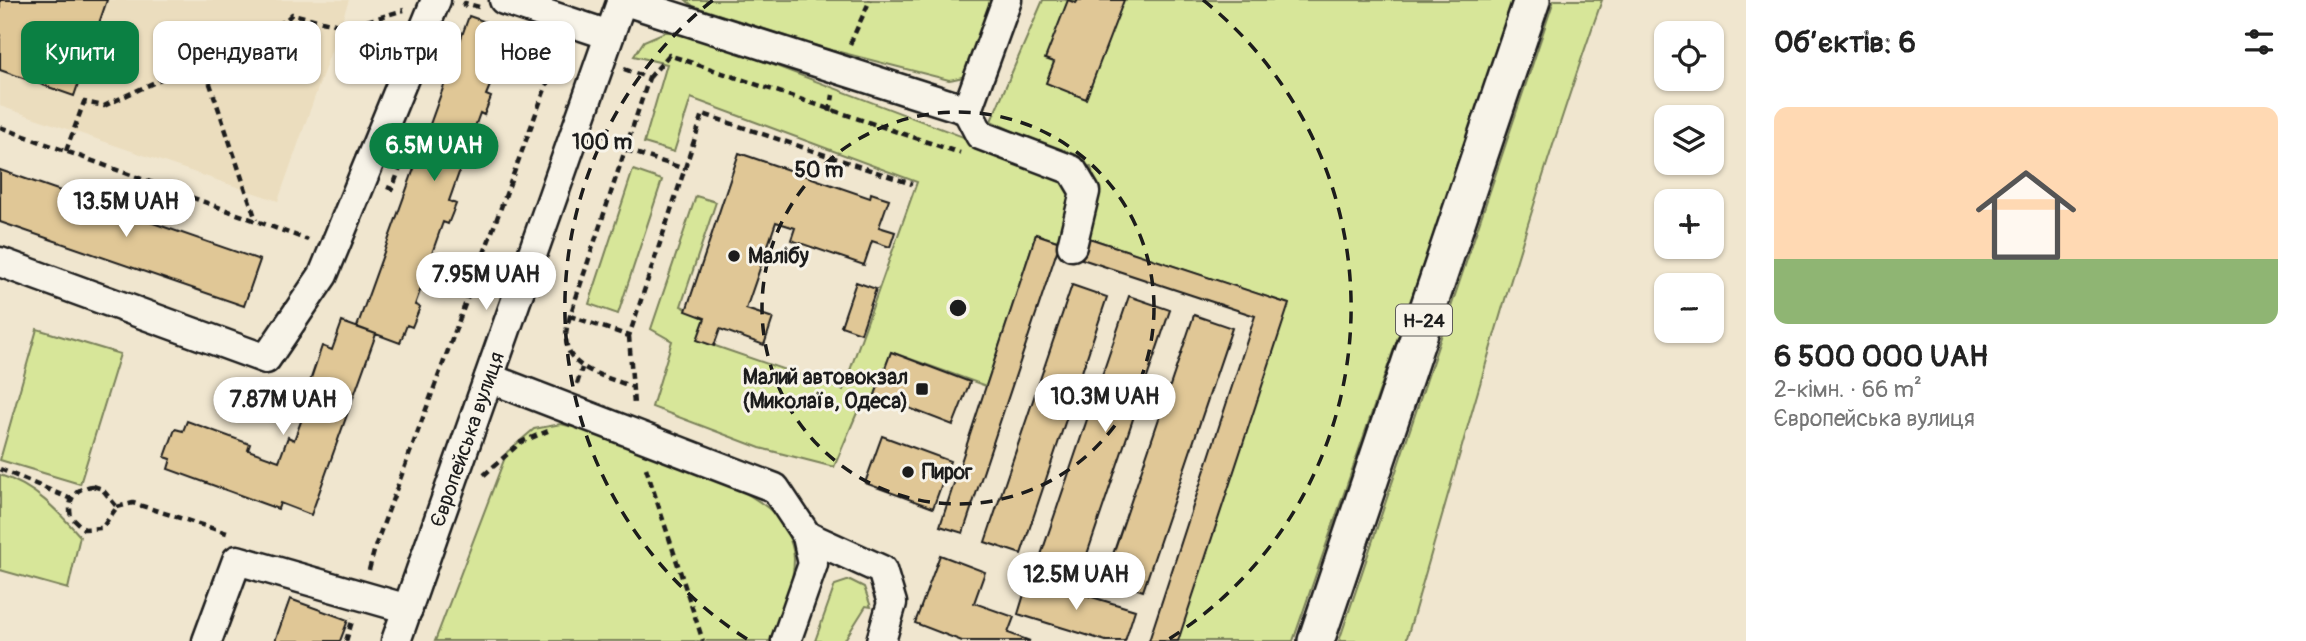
<!DOCTYPE html>
<html lang="uk">
<head>
<meta charset="utf-8">
<style>
	:root { --surface:#fff; --page:#f2f2f2; --text:#222; --muted:#767676; --line:#e0e0e0; --accent:#0b8043 }
	body { margin:0; font-family:Pangolin,sans-serif; background:var(--page); color:var(--text); height:100vh; display:flex; flex-direction:column; font-size:26px; white-space:nowrap }
	* { box-sizing:border-box; margin:0 }
	p { font-size:23px; color:var(--muted) }
	.icon { flex:none; width:38px; height:38px; fill:none; stroke:currentColor; stroke-width:2; stroke-linecap:round; stroke-linejoin:round }
	.map { position:relative; flex:1; overflow:hidden }
	.details { display:flex; flex-direction:column; background:var(--surface); width:560px }
	.details>* { flex:none }
	.hud { position:absolute; left:21px; top:21px; width:665px; height:63px; display:flex; gap:14px }
	.buttons { position:absolute; left:1654px; top:21px; display:grid; gap:14px }
	.buttons a { display:grid; place-items:center; width:70px; height:70px; border-radius:14px; background:var(--surface); box-shadow:0 2px 5px #0004; font-size:35px }
	.price { position:absolute; translate:-50% -60px; padding:0 16px; border-radius:24px; background:#fff; color:#222; font-size:23px; line-height:46px; filter:drop-shadow(0 2px 4px #0008) }
	.price::after { content:''; position:absolute; left:50%; top:42px; width:21px; height:16px; margin-left:-10px; background:inherit; clip-path:polygon(0 0,100% 0,50% 100%) }
	.price.selected { background:var(--accent); color:#fff }
	ul { padding:0; list-style:none }
	li { display:grid; align-content:center; gap:14px; height:371px; padding:0 28px }
	li+li { border-top:2px solid var(--line) }
	li span { display:grid; place-items:center; height:217px; border-radius:14px; color:#555 }
	li>.icon { margin-inline-start:auto }
	span .icon { width:126px; height:126px; fill:#fffc; stroke-width:1 }
	li b { font-size:30px }
	h2 { display:flex; justify-content:space-between; align-items:center; height:84px; padding:0 28px; font-size:30px }
	.chip { padding:0 24px; border-radius:14px; background:var(--surface); box-shadow:0 2px 5px #0004; font-size:24px; line-height:63px }
	.chip.selected { background:var(--accent); color:#fff }
	main { display:flex; flex:1; min-height:0 }
	.map>svg:first-child { display:block }
</style>
</head>
<body>
<main>
<div class="map">
<svg width="1746" height="641" viewBox="0 0 1746 641">
	<rect width="100%" height="100%" fill="#f0e6cf"/>
	<filter id="ink" filterUnits="userSpaceOnUse"><feTurbulence type="fractalNoise" baseFrequency=".0143" numOctaves="2"/><feDisplacementMap in="SourceGraphic" scale="14" xChannelSelector="R" yChannelSelector="G"/><feConvolveMatrix kernelMatrix="1 2 1 2 8 2 1 2 1" color-interpolation-filters="sRGB"/></filter>
	<g filter="url(#ink)">
		<!-- built -->
		<path fill="#ebddbe" d="M 0,0 L 349,0 L 278,201 L 0,106 Z"/>
		<!-- green -->
		<path fill="#d7e699" stroke="#7a815a" stroke-width="2" d="M 686,0 L 992,0 C 987,17 980,65 965,76 C 961,78 954,79 949,80 L 824,48 L 693,6 Z
			M 1043,0 L 1516,0 L 1512,23 L 1435,230 L 1293,641 L 1164,641 L 1288,304 L 1086,237 L 1096,187 L 1091,167 L 991,121 Z
			M 1554,0 L 1602,0 C 1527,211 1468,426 1406,641 L 1339,641 Z
			M 665,32 L 686,32 L 1069,177 L 1076,197 L 1060,242 L 1036,234 L 986,386 L 891,352 L 875,395 L 862,401 L 834,467 L 760,448 L 652,407 L 672,341 L 651,329 L 696,196 L 716,202 L 681,306 L 705,318 L 698,340 L 843,390 L 917,182 L 691,98 L 674,152 L 644,143 L 667,64 L 634,56 L 644,41 Z
			M 633,170 L 662,180 L 618,314 L 589,304 Z
			M 37,329 L 120,354 L 80,484 L 0,460 Z
			M 561,424 C 617,437 724,473 768,508 C 782,519 794,542 794,559 C 794,587 780,615 770,641 L 435,641 L 507,452 L 534,429 Z
			M 0,475 C 35,486 57,510 80,536 L 68,589 L 0,570 Z
			M 850,580 L 864,587 L 871,607 L 866,606 L 844,641 L 815,641 L 835,585 Z"/>
		<!-- building -->
		<path fill="#e0c796" stroke="#1c1c1c" stroke-width="2" d="M 0,0 L 107,0 L 74,96 L 0,70 Z
			M 1068,0 L 1076,3 L 1078,0 L 1124,0 L 1086,99 L 1046,83 L 1054,62 L 1045,59 Z
			M 469,16 L 509,30 L 504,44 L 507,45 L 486,95 L 491,97 L 484,115 L 480,113 L 467,149 L 471,150 L 465,168 L 461,167 L 449,201 L 456,204 L 448,224 L 443,222 L 431,256 L 438,258 L 432,276 L 426,274 L 415,305 L 420,307 L 412,327 L 407,325 L 400,343 L 357,327 Z
			M 739,153 L 870,198 L 871,193 L 889,199 L 879,227 L 895,232 L 890,247 L 872,241 L 864,265 L 791,240 L 795,228 L 776,222 L 746,309 L 773,318 L 764,345 L 720,329 L 714,346 L 697,340 L 705,318 L 686,311 Z
			M 0,170 L 260,260 L 244,306 L 0,222 Z
			M 1036,234 L 1060,242 L 963,533 L 940,526 Z
			M 1086,237 L 1289,304 L 1178,641 L 1149,641 L 1255,316 L 1079,258 Z
			M 856,282 L 876,289 L 861,333 L 841,326 Z
			M 1072,285 L 1107,297 L 1021,554 L 985,542 Z
			M 1129,296 L 1170,310 L 1081,572 L 1040,558 Z
			M 1194,315 L 1232,328 L 1143,591 L 1105,578 Z
			M 342,322 L 376,334 L 311,515 L 280,503 L 278,509 L 168,469 L 171,459 L 165,457 L 175,429 L 183,431 L 187,421 L 250,444 L 248,450 L 279,461 L 288,437 L 294,440 L 312,392 L 307,390 L 322,346 L 332,350 Z
			M 891,352 L 970,382 L 953,425 L 875,395 Z
			M 882,436 L 950,461 L 933,508 L 865,483 Z
			M 940,555 L 985,572 L 974,603 L 1014,617 L 1008,633 L 1030,641 L 962,641 L 915,623 Z
			M 1029,578 L 1135,610 L 1125,641 L 1106,641 L 1018,614 Z
			M 290,599 L 348,620 L 340,641 L 275,641 Z"/>
		<g fill="none" stroke-linecap="round" stroke-linejoin="round">
			<defs>
				<g id="minor">
					<path d="M 504,0 L 609,35"/>
					<path d="M 622,0 L 967,110 L 1007,0"/>
					<path d="M 967,110 L 980,135 L 1072,170 L 1085,192 L 1072,246"/>
					<path d="M 0,262 L 266,359 L 323,275 L 436,0"/>
					<path d="M 489,378 L 775,488 L 807,536 L 813,564 L 786,641"/>
					<path d="M 807,536 L 882,570 L 892,603 L 881,641"/>
					<path d="M 207,641 L 237,560 L 408,609"/>
					<path id="s1" d="M 396,641 L 622,0"/>
				</g>
				<path id="major" d="M 1316,641 L 1532,0"/>
			</defs>
			<!-- minor casing -->
			<use href="#minor" stroke="#1c1c1c" stroke-width="33"/>
			<!-- major casing -->
			<use href="#major" stroke="#1c1c1c" stroke-width="40"/>
			<!-- path -->
			<path stroke="#1c1c1c" stroke-width="4.5" stroke-dasharray="7 5" stroke-linecap="butt" d="M 463,7 L 465,3 L 479,7
				M 850,44 L 870,0
				M 202,60 L 256,220
				M 624,69 L 649,78 L 570,316 L 629,336 L 703,114 L 912,184
				M 649,78 L 669,55 L 960,153
				M 830,112 L 833,95
				M 0,127 L 308,240
				M 626,150 L 685,169
				M 66,151 L 84,102 L 104,106 L 285,21 L 292,14 L 347,27 L 404,10
				M 387,187 L 392,189 L 415,129
				M 570,316 C 553,367 594,372 633,387
				M 629,336 L 634,405
				M 577,384 L 582,368
				M 646,468 L 703,641
				M 0,469 L 71,499
				M 484,475 L 521,442 L 548,431
				M 93,486 L 102,489 L 117,507 L 102,528 L 84,529 L 71,517 C 67,499 75,488 93,486 Z
				M 117,507 L 133,503 L 230,534
				M 369,570 L 376,544 L 561,46
				M 346,641 L 353,618"/>
			<!-- minor -->
			<use href="#minor" stroke="#f7f3e8" stroke-width="28"/>
			<!-- major -->
			<use href="#major" stroke="#f7f3e8" stroke-width="35"/>
		</g>
	</g>
	<!-- distance rings -->
	<g fill="none" stroke="#1c1c1c" stroke-width="3.5" stroke-dasharray="12 9">
		<circle cx="958" cy="308" r="196"/>
		<path d="M747 639A393 393 0 0 1 713 0M1203 0A393 393 0 0 1 1169 639"/>
	</g>
	<!-- markers -->
	<g fill="#1c1c1c" stroke="#f7f3e8" stroke-width="2.5">
		<circle cx="734" cy="256" r="7"/>
		<rect x="915" y="382" width="14" height="14" rx="3.5"/>
		<circle cx="908" cy="472" r="7"/>
	</g>
	<g text-anchor="middle" stroke-width="6" stroke-linejoin="round" paint-order="stroke">
		<!-- shield labels -->
		<rect fill="#f7f3e8" stroke="#5e5c59" stroke-width="2" x="1396" y="304.5" width="56" height="31" rx="5"/>
		<g font-size="19" font-weight="bold" fill="#1c1c1c">
			<text x="1424" y="327">Н-24</text>
		</g>
		<!-- poi labels -->
		<g font-size="21" font-weight="bold" fill="#1c1c1c" stroke="#f7f3e8" text-anchor="start">
			<text x="748" y="263">Малібу</text>
			<text x="908" y="384" text-anchor="end">Малий автовокзал<tspan x="908" dy="24">(Миколаїв, Одеса)</tspan></text>
			<text x="922" y="479">Пирог</text>
		</g>
		<!-- street labels -->
		<g font-size="21" fill="#1c1c1c" stroke="#f7f3e8">
			<text dy="7" stroke="none"><textPath href="#s1" startOffset="214">Європейська вулиця</textPath></text>
		</g>
	</g>
	<circle cx="958" cy="308" r="10" fill="#1c1c1c" stroke="#f7f3e8" stroke-width="3.5"/>
	<g font-size="21" text-anchor="middle" font-weight="bold" fill="#1c1c1c" stroke="#f7f3e8" stroke-width="6" stroke-linejoin="round" paint-order="stroke">
		<text x="602" y="149">100 m</text>
		<text x="819" y="177">50 m</text>
	</g>
</svg>
<div class="buttons">
<a><svg class="icon" aria-label="locate" viewBox="0 0 24 24"><circle cx="12" cy="12" r="6"/><path d="M12 2v4M12 18v4M2 12h4M18 12h4"/></svg></a>
<a><svg class="icon" aria-label="layers" viewBox="0 0 24 24"><path d="M12 4l9 5-9 5-9-5zM3 14l9 5 9-5"/></svg></a>
<a>+</a>
<a>−</a>
</div>
<b class="price selected" style="left:434px;top:183px">6.5M UAH</b>
<b class="price" style="left:126px;top:239px">13.5M UAH</b>
<b class="price" style="left:486px;top:312px">7.95M UAH</b>
<b class="price" style="left:1105px;top:434px">10.3M UAH</b>
<b class="price" style="left:283px;top:437px">7.87M UAH</b>
<b class="price" style="left:1076px;top:612px">12.5M UAH</b>
<div class="hud">
<a class="chip selected">Купити</a>
<a class="chip">Орендувати</a>
<a class="chip">Фільтри</a>
<a class="chip">Нове</a>
</div>
</div>
<section class="details">
<h2>Об’єктів: 6<svg class="icon" aria-label="filters" viewBox="0 0 24 24"><path d="M4 7h16M4 17h16"/><circle cx="9" cy="7" r="2"/><circle cx="15" cy="17" r="2"/></svg></h2>
<ul>
<li><span style="background:linear-gradient(#ffd9b3 70%,#8fb573 0)"><svg class="icon" aria-label="home" viewBox="0 0 24 24"><path d="M3 11l9-7 9 7M6 9v11h12V9"/></svg></span><div><b>6 500 000 UAH</b><p>2-кімн. · 66 m²</p><p>Європейська вулиця</p></div></li>
</ul>
</section>
</main>
</body>
</html>
